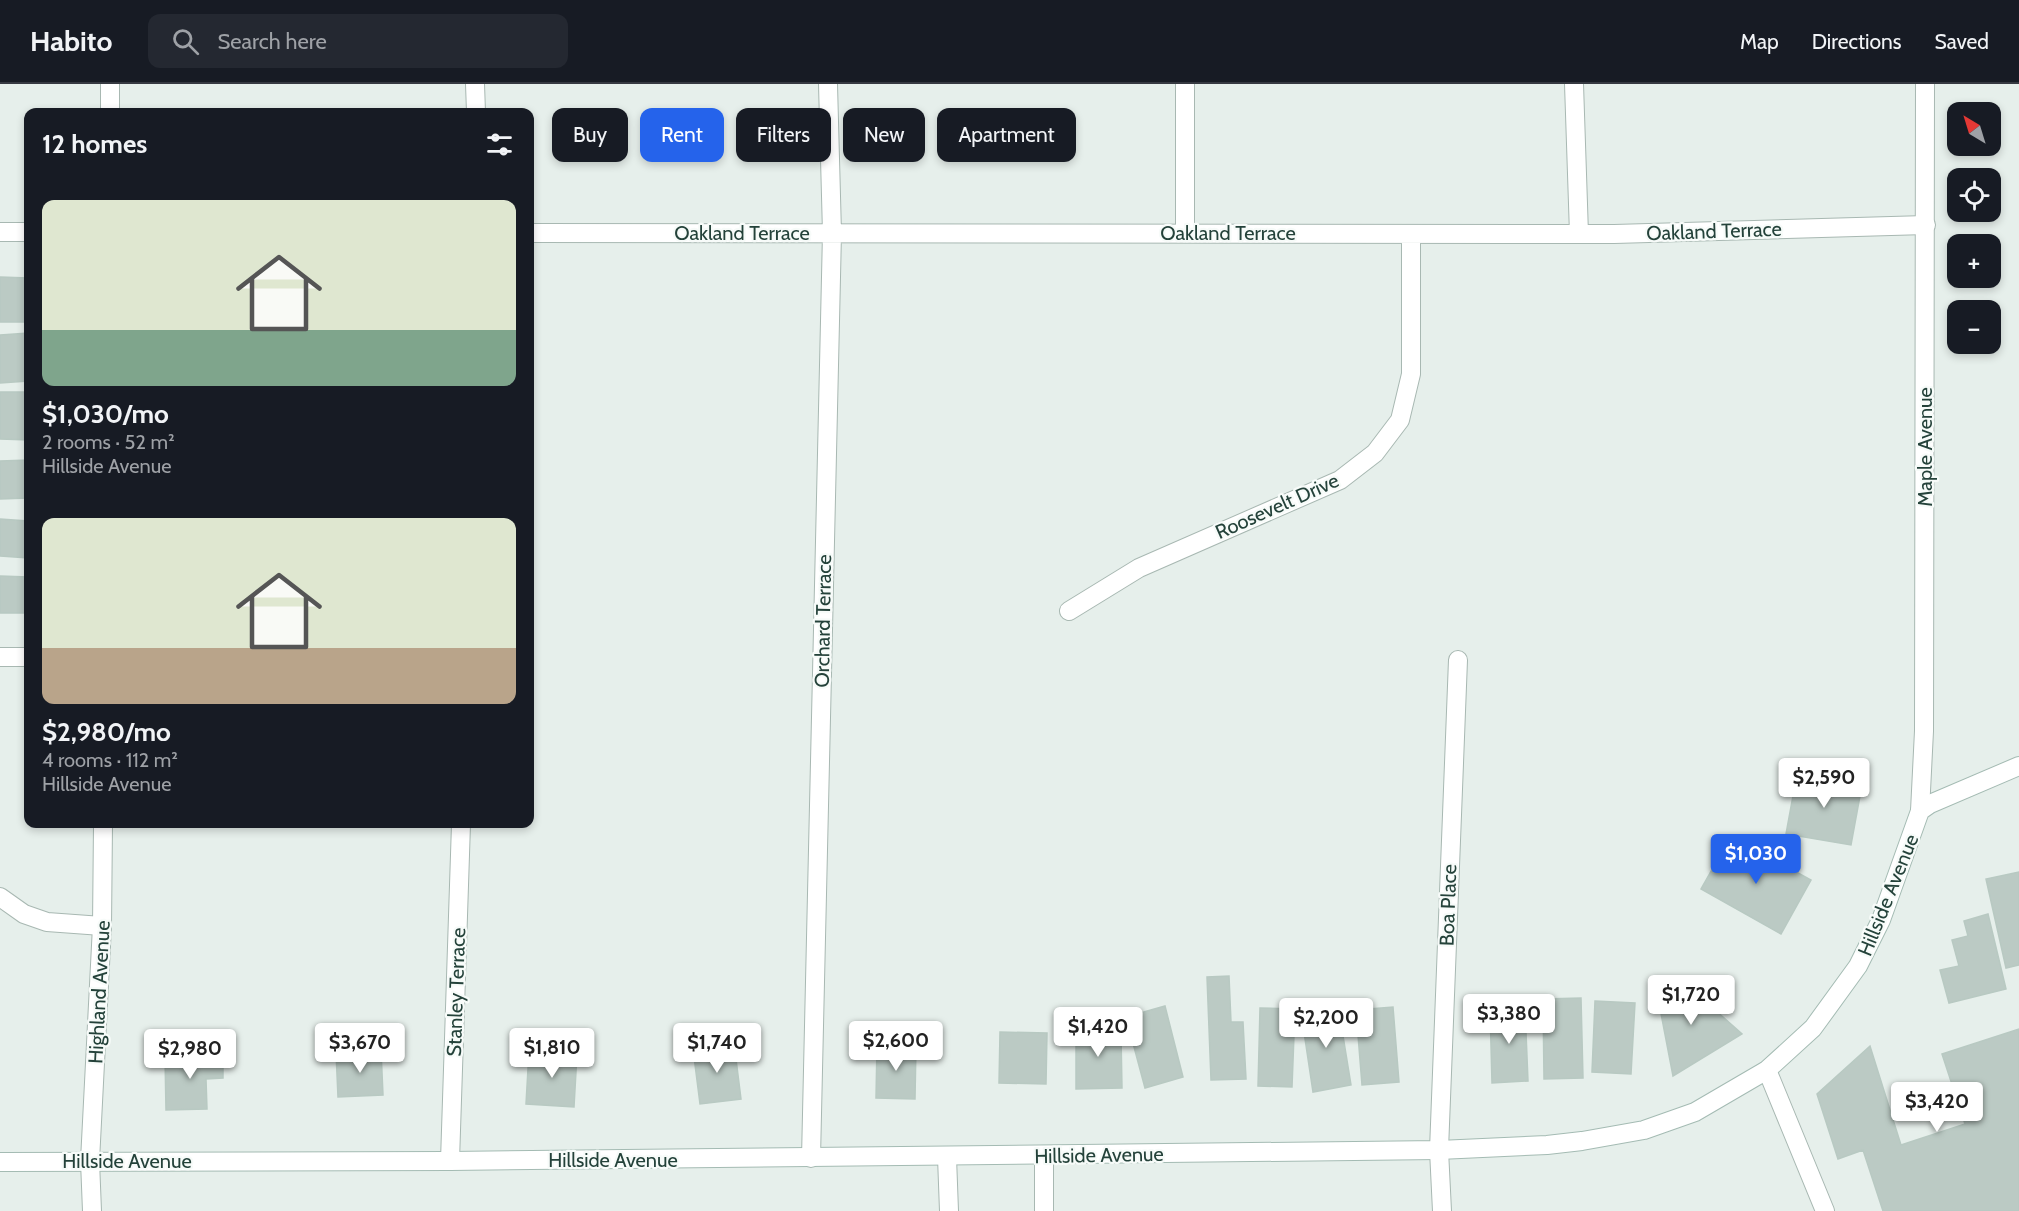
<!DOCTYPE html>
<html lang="en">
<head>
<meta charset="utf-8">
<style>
	:root { --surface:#171b24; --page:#242831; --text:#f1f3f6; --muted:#9ea1a6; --line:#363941; --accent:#2563eb }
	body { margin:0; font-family:Cabin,sans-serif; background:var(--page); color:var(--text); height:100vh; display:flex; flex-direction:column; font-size:22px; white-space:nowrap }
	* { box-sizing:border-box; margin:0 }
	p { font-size:20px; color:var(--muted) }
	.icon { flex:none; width:33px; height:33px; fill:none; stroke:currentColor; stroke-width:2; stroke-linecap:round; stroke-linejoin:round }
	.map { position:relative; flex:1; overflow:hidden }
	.sheet { position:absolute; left:24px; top:24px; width:510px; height:720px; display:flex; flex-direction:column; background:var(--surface); border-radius:12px; box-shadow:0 3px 9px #0003 }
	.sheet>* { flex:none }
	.top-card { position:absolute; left:552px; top:24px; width:570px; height:54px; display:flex; gap:12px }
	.needle { width:39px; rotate:322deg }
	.controls { position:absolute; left:1947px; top:18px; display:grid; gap:12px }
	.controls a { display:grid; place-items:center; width:54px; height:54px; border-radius:12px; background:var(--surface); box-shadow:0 3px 9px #0003; font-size:30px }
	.price { position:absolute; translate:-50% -51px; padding:0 14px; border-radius:6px; background:#fff; color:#222; font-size:20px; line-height:39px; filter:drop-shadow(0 2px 3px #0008) }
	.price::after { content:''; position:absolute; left:50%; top:36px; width:18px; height:14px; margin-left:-9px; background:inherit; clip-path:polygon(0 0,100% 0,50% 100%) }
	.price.active { background:var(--accent); color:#fff }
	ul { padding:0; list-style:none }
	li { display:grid; align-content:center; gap:12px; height:318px; padding:0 18px }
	li span { display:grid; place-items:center; height:186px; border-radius:12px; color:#555 }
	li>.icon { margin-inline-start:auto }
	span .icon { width:108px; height:108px; fill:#fffc; stroke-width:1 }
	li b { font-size:26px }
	h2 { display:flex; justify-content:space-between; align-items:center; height:72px; padding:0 18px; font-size:26px }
	.chip { padding:0 21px; border-radius:12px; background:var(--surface); box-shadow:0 3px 9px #0003; font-size:21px; line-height:54px }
	.chip.active { background:var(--accent); color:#fff }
	header { display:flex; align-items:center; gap:36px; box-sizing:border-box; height:84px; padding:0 30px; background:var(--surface); border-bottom:2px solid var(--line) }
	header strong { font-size:28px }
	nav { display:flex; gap:33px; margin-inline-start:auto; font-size:21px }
	.search { width:420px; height:54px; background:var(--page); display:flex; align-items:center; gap:15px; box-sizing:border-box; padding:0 21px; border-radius:12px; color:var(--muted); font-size:22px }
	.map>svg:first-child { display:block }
</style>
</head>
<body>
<header>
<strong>Habito</strong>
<div class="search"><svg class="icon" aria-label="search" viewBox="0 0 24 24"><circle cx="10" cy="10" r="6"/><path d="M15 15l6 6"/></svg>Search here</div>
<nav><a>Map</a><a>Directions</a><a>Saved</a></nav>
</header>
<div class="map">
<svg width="2019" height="1127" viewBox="0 0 2019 1127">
	<rect width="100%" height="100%" fill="#e6efeb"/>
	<!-- building -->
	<path fill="#bbcac4" stroke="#b8c9c2" stroke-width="1.5" d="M 0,193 L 28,194 L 28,238 L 0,238 Z
		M 28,249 L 28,297 L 0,299 L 0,251 Z
		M 0,308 L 28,308 L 28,356 L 0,355 Z
		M 28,376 L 28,414 L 0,415 L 0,377 Z
		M 0,435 L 28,437 L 28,474 L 0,472 Z
		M 0,492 L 28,493 L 28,529 L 0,529 Z
		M 1797,690 L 1862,701 L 1851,761 L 1786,750 Z
		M 1731,752 L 1811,796 L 1781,850 L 1701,805 Z
		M 2019,788 L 2019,881 L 2006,884 L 1986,795 Z
		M 1988,830 L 2006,905 L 1949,919 L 1940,886 L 1959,882 L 1952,856 L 1968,852 L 1964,837 Z
		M 1229,892 L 1231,938 L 1243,938 L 1246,995 L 1211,996 L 1207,893 Z
		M 1677,892 L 1742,950 L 1673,992 L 1658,914 Z
		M 1581,914 L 1583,994 L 1544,995 L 1543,915 Z
		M 1595,917 L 1635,919 L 1631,990 L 1592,988 Z
		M 1338,921 L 1351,1001 L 1313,1008 L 1301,928 Z
		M 1165,922 L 1183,993 L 1145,1004 L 1126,933 Z
		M 1393,923 L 1399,998 L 1362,1001 L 1356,926 Z
		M 1260,924 L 1295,925 L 1292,1003 L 1258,1002 Z
		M 1490,924 L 1525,924 L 1528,997 L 1492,999 Z
		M 1101,938 L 1100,951 L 1121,951 L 1122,1004 L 1076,1005 L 1076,939 Z
		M 2019,945 L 2019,1127 L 1883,1127 L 1863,1066 L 1838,1075 L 1817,1010 L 1870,962 L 1901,1061 L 1965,1040 L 1942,970 Z
		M 1000,948 L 1047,949 L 1046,1000 L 999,999 Z
		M 734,959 L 741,1015 L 700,1020 L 693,965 Z
		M 877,961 L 916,962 L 915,1015 L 876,1014 Z
		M 381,966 L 383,1011 L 338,1013 L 336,968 Z
		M 529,967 L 577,970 L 574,1023 L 526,1020 Z
		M 223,971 L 223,994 L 206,995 L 207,1025 L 166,1026 L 165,973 Z"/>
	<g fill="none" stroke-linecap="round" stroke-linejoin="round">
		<defs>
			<path id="service" d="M 0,813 L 24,830 L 47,838 L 102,842
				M 1767,986 L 1825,1127
				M 1439,1066 L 1442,1127
				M 1044,1072 L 1044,1127
				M 947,1073 L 949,1127
				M 90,1077 L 92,1127"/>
			<path id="minor" d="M 475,0 L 476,28
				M 1185,0 L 1185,149
				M 1574,0 L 1579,150
				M 110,28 L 110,0
				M 0,148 L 28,148
				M 530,149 L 1614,150 L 1926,141
				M 1069,527 L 1139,484 L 1340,396 L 1375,369 L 1400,336 L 1411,290 L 1411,150
				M 0,573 L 28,573
				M 1439,1066 L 1458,576
				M 811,1074 L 832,149 L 828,0
				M 90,1077 L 102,842 L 103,740
				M 450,1077 L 461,740"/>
			<path id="tertiary" d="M 1920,727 L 1924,647 L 1925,0"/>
			<path id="secondary" d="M 0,1078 L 450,1077 L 1439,1066 L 1547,1061 L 1582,1057 L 1644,1046 L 1695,1028 L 1767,986 L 1813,944 L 1858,882 L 1881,836 L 1920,727 L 1930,720 L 2019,682"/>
		</defs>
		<!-- service casing -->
		<use href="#service" stroke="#a8b8b2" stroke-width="20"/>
		<!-- minor casing -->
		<use href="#minor" stroke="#a8b8b2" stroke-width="20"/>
		<!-- tertiary casing -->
		<use href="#tertiary" stroke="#a8b8b2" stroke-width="20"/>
		<!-- secondary casing -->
		<use href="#secondary" stroke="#a4bbb3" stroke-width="20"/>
		<!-- service -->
		<use href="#service" stroke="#fff" stroke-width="18"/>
		<!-- minor -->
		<use href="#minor" stroke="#fff" stroke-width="18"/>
		<!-- tertiary -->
		<use href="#tertiary" stroke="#fff" stroke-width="18"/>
		<!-- secondary -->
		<use href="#secondary" stroke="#fff" stroke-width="18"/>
	</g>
	<g text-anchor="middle" stroke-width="4.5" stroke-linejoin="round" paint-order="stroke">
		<!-- street labels -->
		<g font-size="20" fill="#24423a" stroke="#f7fbf9">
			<text transform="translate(1714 147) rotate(-2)" y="7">Oakland Terrace</text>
			<text x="742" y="156">Oakland Terrace</text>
			<text x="1228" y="156">Oakland Terrace</text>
			<text transform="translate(1925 363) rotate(-90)" y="7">Maple Avenue</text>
			<text transform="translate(1277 422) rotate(-24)" y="7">Roosevelt Drive</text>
			<text transform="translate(823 537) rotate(-89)" y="7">Orchard Terrace</text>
			<text transform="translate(1888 811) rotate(-68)" y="7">Hillside Avenue</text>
			<text transform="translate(1448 821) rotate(-88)" y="7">Boa Place</text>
			<text transform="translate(99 908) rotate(-87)" y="7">Highland Avenue</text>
			<text transform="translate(456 908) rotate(-88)" y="7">Stanley Terrace</text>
			<text transform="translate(1099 1071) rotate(-1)" y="7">Hillside Avenue</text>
			<text x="613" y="1083">Hillside Avenue</text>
			<text x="127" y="1084">Hillside Avenue</text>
		</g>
	</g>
</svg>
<div class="controls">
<a><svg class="needle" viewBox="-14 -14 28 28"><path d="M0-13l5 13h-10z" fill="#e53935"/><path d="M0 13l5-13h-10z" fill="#9ea1a6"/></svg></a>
<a><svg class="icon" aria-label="locate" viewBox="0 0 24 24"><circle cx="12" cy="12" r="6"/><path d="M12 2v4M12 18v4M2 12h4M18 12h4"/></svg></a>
<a>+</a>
<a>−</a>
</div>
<b class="price" style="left:1824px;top:725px">$2,590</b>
<b class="price active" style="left:1756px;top:801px">$1,030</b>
<b class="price" style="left:1691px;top:942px">$1,720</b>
<b class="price" style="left:1509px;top:961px">$3,380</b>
<b class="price" style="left:1326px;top:965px">$2,200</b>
<b class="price" style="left:1098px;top:974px">$1,420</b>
<b class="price" style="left:896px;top:988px">$2,600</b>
<b class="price" style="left:360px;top:990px">$3,670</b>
<b class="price" style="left:717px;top:990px">$1,740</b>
<b class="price" style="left:552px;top:995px">$1,810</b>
<b class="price" style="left:190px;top:996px">$2,980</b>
<b class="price" style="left:1937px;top:1049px">$3,420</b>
<div class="top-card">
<a class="chip">Buy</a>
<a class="chip active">Rent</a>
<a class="chip">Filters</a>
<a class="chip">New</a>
<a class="chip">Apartment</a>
</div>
<section class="sheet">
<h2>12 homes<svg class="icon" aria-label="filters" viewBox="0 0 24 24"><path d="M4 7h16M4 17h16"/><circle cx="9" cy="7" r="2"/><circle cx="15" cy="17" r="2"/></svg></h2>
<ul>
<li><span style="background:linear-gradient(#dfe7d0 70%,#7fa58c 0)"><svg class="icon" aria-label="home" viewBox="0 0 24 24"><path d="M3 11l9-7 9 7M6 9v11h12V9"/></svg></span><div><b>$1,030/mo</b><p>2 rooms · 52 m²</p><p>Hillside Avenue</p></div></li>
<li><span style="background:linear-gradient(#dfe7d0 70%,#b9a48a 0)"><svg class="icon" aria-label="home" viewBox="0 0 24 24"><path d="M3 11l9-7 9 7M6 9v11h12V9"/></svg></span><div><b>$2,980/mo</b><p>4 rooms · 112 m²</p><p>Hillside Avenue</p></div></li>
</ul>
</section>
</div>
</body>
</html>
